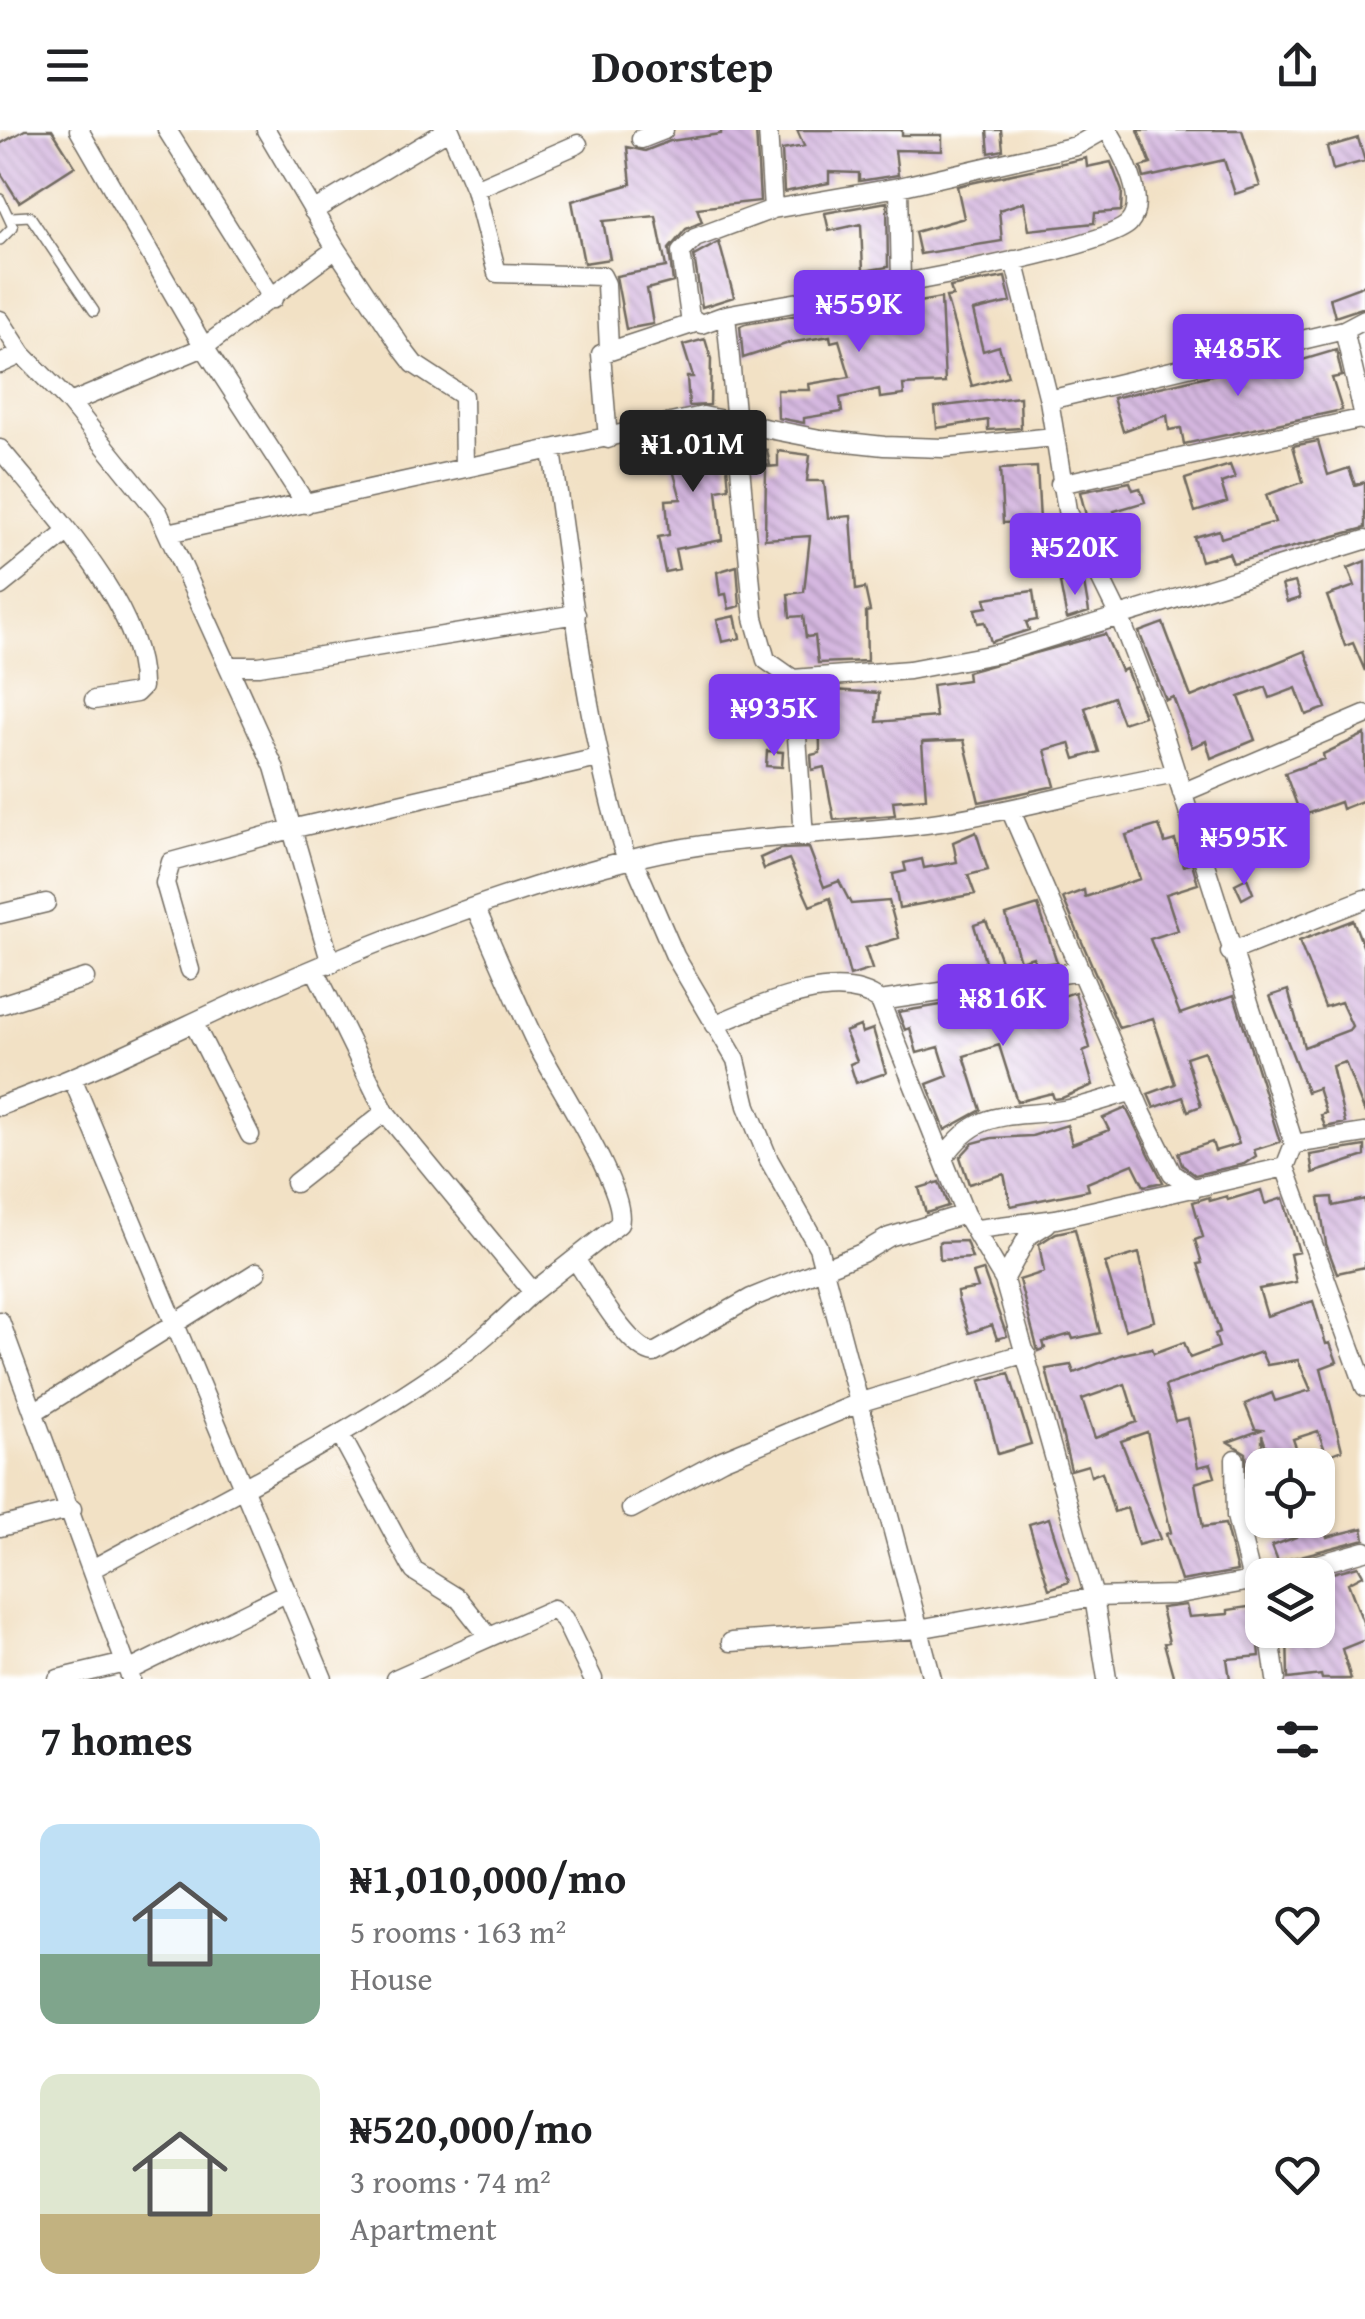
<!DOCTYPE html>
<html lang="en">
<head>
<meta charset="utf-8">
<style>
	:root { --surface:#fff; --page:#f2f2f2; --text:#202124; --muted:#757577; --accent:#7c3aed }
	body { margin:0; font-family:"Gentium Book Plus",serif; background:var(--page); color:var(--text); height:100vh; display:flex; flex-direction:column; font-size:38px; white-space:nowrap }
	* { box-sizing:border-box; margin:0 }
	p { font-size:32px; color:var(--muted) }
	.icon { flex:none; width:55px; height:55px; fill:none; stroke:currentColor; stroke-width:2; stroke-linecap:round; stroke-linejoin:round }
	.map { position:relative; height:1549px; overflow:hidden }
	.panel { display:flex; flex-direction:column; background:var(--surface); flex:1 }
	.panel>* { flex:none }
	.buttons { position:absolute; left:1245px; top:1318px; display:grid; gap:20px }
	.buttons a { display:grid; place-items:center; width:90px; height:90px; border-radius:20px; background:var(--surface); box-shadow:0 2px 8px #0004; font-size:50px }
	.price { position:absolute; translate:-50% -85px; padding:0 22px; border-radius:10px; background:var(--accent); color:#fff; font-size:32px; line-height:65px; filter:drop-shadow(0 2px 5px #0008) }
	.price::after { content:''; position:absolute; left:50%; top:60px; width:30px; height:22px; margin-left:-15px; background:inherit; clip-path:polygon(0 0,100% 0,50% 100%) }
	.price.selected { background:#222; color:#fff }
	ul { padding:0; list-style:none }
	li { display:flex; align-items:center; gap:30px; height:250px; padding:0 40px }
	li span { display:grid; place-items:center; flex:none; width:280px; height:200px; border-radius:20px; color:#555 }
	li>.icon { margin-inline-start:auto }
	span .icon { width:120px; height:120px; fill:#fffc; stroke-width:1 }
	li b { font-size:42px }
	h2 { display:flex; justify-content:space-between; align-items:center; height:120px; padding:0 40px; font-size:42px }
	header { display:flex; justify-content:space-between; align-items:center; height:130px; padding:0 40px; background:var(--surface); font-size:45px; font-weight:700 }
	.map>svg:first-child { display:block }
</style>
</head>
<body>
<header><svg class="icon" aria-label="menu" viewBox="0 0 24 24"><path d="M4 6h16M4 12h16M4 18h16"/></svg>Doorstep<svg class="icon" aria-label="share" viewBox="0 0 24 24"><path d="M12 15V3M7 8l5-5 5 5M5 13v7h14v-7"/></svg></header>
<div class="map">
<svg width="1365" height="1549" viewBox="0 0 1365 1549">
	<defs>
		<pattern id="building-back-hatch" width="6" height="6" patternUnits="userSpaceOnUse" patternTransform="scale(2.5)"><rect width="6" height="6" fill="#d5b7e0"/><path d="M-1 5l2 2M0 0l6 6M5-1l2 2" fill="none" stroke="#ad95b6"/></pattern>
	</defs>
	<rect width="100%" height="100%" fill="#fff"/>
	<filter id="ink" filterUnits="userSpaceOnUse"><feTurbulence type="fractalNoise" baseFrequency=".01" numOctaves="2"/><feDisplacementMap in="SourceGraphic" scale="20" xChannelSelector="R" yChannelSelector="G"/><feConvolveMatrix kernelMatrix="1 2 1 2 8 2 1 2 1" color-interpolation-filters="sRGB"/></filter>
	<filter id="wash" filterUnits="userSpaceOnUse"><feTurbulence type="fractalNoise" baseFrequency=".0048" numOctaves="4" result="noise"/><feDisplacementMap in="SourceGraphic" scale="40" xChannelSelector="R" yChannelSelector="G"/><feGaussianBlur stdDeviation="2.25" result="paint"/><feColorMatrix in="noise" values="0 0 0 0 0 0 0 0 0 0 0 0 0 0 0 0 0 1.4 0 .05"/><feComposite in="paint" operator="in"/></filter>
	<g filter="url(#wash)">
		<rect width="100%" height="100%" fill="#f2e1c5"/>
		<g id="blocks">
			<!-- building -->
			<path fill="url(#building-back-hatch)" fill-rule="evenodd" d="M 25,0 L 52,0 L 75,36 L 19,72 L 0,42 L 0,14 Z
				M 721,0 L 756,0 L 760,71 L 697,78 L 702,92 L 686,99 L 669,119 L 673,152 L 647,159 L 653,194 L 626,199 L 616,146 L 666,137 L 656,86 L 603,91 L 610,129 L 584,133 L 572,71 L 631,54 L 627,17 L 645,21 L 670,11 L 721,4 Z
				M 797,0 L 902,0 L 902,5 L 942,5 L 942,21 L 895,20 L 898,45 L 859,51 L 859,43 L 829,42 L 829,53 L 784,62 L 782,20 L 804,16 Z
				M 987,0 L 1001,0 L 1003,20 L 989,23 Z
				M 1138,0 L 1242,0 L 1260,56 L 1235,64 L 1224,30 L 1144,48 L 1141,37 L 1151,34 Z
				M 1358,8 L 1365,31 L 1333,40 L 1327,17 Z
				M 1086,28 L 1087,37 L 1111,32 L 1122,61 L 1121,81 L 1095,83 L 1094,93 L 1029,100 L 1024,72 L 999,80 L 1002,111 L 920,124 L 915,102 L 964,88 L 957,56 Z
				M 887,72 L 888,137 L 863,141 L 861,94 L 829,101 L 825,83 Z
				M 719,112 L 734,167 L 702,177 L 694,126 Z
				M 1005,147 L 1011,172 L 973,181 L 983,221 L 999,216 L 1008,246 L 972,256 L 946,167 L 953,166 L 950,157 Z
				M 1365,155 L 1365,177 L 1335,187 L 1330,168 Z
				M 941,168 L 945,253 L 903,255 L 904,265 L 880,268 L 879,259 L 840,268 L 842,282 L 804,288 L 804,293 L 778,288 L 777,260 L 810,260 L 809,254 L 850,247 L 839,210 L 831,212 L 830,206 L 789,213 L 743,228 L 740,196 L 745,194 L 805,184 L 807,194 L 857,185 L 862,200 L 887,195 L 885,178 Z
				M 705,209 L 711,229 L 710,275 L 689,276 L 687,247 L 693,247 L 683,215 Z
				M 1336,220 L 1342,246 L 1332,248 L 1342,280 L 1184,314 L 1181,298 L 1169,300 L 1167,285 L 1123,301 L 1113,268 L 1229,241 L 1230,245 L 1267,234 L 1269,240 Z
				M 1020,267 L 1021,298 L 988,300 L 988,290 L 937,298 L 935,277 Z
				M 698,305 L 702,320 L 725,314 L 729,358 L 717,360 L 722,410 L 675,419 L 679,439 L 665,442 L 658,407 L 669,405 L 666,370 L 681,369 L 672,336 L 663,337 L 660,310 Z
				M 1318,311 L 1328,345 L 1349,338 L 1355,355 L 1365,352 L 1365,398 L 1233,433 L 1229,423 L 1201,431 L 1194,407 L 1219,400 L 1221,408 L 1275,392 L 1266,365 L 1303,352 L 1293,316 Z
				M 751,318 L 767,320 L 770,336 L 752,333 Z
				M 778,321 L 810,325 L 807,351 L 824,351 L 828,388 L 851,386 L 856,460 L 865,458 L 870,481 L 866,482 L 867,531 L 818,533 L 815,506 L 806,507 L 803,486 L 790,487 L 788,464 L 804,462 L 810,406 L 765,409 L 766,337 L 778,336 Z
				M 1230,335 L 1235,348 L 1221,353 L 1227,372 L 1195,382 L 1185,349 Z
				M 1037,337 L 1040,391 L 1003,393 L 1000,339 Z
				M 1130,352 L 1133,360 L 1140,358 L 1145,372 L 1114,381 L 1124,415 L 1133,413 L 1137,425 L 1108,430 L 1105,411 L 1097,414 L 1089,397 L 1080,362 Z
				M 1365,431 L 1365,541 L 1353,513 L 1345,516 L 1327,466 L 1355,456 L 1348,438 Z
				M 737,436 L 740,476 L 729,479 L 726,464 L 720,465 L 717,442 Z
				M 1083,447 L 1089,482 L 1067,489 L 1060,453 Z
				M 1295,452 L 1300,468 L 1287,472 L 1282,455 Z
				M 1033,461 L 1037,490 L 1026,492 L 1029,500 L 991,512 L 985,492 L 978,493 L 975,479 L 987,477 L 985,468 Z
				M 735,486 L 740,508 L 722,512 L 717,490 Z
				M 1163,493 L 1191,567 L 1305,521 L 1326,578 L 1306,585 L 1296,558 L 1270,568 L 1266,557 L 1239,567 L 1255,610 L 1211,628 L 1206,611 L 1192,617 L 1173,567 L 1166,570 L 1139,502 Z
				M 1105,504 L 1121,541 L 1126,539 L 1144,586 L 1123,593 L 1113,567 L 1085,578 L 1099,622 L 1075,629 L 1070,613 L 1045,620 L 1055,656 L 979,672 L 964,610 L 922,612 L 926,668 L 893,671 L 895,685 L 834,690 L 824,637 L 812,640 L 811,625 L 820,623 L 819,559 L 879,563 L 877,592 L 936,587 L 932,555 L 968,550 L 967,542 Z
				M 1365,604 L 1365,670 L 1342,679 L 1340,672 L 1301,686 L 1285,643 L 1324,629 L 1323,624 Z
				M 767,621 L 783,622 L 782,637 L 766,636 Z
				M 1273,693 L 1279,705 L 1254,717 L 1248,706 Z
				M 1159,695 L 1165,713 L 1175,710 L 1183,736 L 1192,733 L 1198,754 L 1166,764 L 1178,800 L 1150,809 L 1180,884 L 1234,865 L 1280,1012 L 1254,1020 L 1256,1026 L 1244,1034 L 1195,1045 L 1182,1035 L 1178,1023 L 1212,1012 L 1215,1021 L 1239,1014 L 1204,921 L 1186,927 L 1201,976 L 1188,981 L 1183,967 L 1154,978 L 1148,964 L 1175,954 L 1153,888 L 1119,898 L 1063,768 L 1084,760 L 1085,767 L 1140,749 L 1126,705 Z
				M 976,702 L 988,740 L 968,745 L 975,764 L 899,778 L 893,744 L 906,741 L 904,733 L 922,729 L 924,738 L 957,732 L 953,712 Z
				M 809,718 L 824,757 L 839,751 L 851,774 L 889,771 L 899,808 L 865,818 L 872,839 L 850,846 L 830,768 L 810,776 L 789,729 L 764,739 L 760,728 L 780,719 Z
				M 1247,748 L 1253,763 L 1242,769 L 1235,754 Z
				M 1038,775 L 1057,832 L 1036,835 L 1033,827 L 1020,831 L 1006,785 Z
				M 1353,790 L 1365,821 L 1365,983 L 1345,932 L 1332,936 L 1345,993 L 1325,997 L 1321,985 L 1326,983 L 1318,958 L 1307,962 L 1270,866 L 1288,860 L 1304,917 L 1349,900 L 1352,896 L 1341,872 L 1325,877 L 1299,811 Z
				M 986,791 L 1003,836 L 988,841 L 974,795 Z
				M 1075,862 L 1090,918 L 1083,921 L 1093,955 L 1062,968 L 1054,969 L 1052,963 L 1017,972 L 999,915 L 964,926 L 981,980 L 945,1000 L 927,954 L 948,946 L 939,917 L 917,923 L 910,898 L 905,900 L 898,882 L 947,874 L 949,879 L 1004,865 L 1009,884 Z
				M 860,896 L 862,903 L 873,899 L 886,943 L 856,953 L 850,934 L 857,931 L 845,902 Z
				M 1126,978 L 1163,1052 L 1144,1056 L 1133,1034 L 1087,1053 L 1089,1060 L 1011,1076 L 1004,1044 L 969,1054 L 960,1027 L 973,1013 L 992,1008 L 1032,1006 L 1067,995 L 1072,1014 L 1109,1000 L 1103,988 Z
				M 1365,1016 L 1365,1026 L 1313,1043 L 1310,1025 Z
				M 939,1052 L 948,1076 L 926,1083 L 919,1058 Z
				M 1261,1060 L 1265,1074 L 1283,1068 L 1299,1122 L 1290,1124 L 1296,1152 L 1259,1159 L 1267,1186 L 1313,1171 L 1326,1214 L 1330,1213 L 1337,1232 L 1321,1238 L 1342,1320 L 1327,1326 L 1318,1301 L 1293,1309 L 1302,1335 L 1272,1335 L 1262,1305 L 1262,1390 L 1259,1390 L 1252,1366 L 1248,1367 L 1246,1323 L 1228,1312 L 1261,1300 L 1255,1299 L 1245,1274 L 1272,1263 L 1275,1271 L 1311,1260 L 1298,1230 L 1267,1235 L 1261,1222 L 1165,1256 L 1175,1291 L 1188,1288 L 1198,1337 L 1211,1334 L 1215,1347 L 1195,1353 L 1203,1397 L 1225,1394 L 1237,1441 L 1181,1451 L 1166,1404 L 1171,1402 L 1147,1302 L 1121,1311 L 1160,1409 L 1138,1415 L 1127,1378 L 1114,1382 L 1102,1342 L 1091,1346 L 1088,1335 L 1071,1340 L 1046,1239 L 1071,1235 L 1074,1243 L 1123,1224 L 1152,1218 L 1154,1223 L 1184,1212 L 1190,1228 L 1219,1217 L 1215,1204 L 1220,1202 L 1198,1134 L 1202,1133 L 1195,1110 L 1203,1107 L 1193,1072 L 1209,1067 L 1210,1071 L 1227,1066 L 1228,1070 ZM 1125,1254 L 1137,1292 L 1095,1308 L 1082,1269 Z
				M 1332,1067 L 1333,1076 L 1365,1069 L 1365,1137 L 1337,1143 L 1326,1114 L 1319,1068 Z
				M 1075,1099 L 1100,1203 L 1073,1209 L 1071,1204 L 1043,1212 L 1045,1218 L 1038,1221 L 1019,1150 L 1044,1142 L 1039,1114 L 1056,1103 Z
				M 966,1111 L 972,1128 L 940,1130 L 939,1112 Z
				M 1139,1123 L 1154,1191 L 1125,1200 L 1105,1133 Z
				M 983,1140 L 1007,1206 L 997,1209 L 992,1195 L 969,1203 L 958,1170 L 957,1162 L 978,1158 L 973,1143 Z
				M 1009,1243 L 1031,1314 L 998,1324 L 980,1251 Z
				M 1049,1388 L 1069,1452 L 1049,1459 L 1029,1394 Z
				M 1290,1390 L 1321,1390 L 1327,1407 L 1363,1398 L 1365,1409 L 1278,1432 L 1272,1416 L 1296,1407 Z
				M 1358,1436 L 1363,1445 L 1348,1453 L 1365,1497 L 1365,1510 L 1342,1519 L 1351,1549 L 1322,1549 L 1321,1545 L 1288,1549 L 1287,1500 L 1318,1500 L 1318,1447 Z
				M 1186,1475 L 1189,1487 L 1228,1484 L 1228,1480 L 1255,1476 L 1260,1526 L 1227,1529 L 1230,1549 L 1174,1549 L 1164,1513 L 1169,1512 L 1161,1478 Z"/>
		</g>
	</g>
	<g filter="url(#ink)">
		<use href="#blocks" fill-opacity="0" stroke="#716b61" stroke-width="2.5"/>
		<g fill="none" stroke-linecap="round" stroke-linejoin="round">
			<defs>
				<path id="lane" d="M 0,69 L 13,97 L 0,110
					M 12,87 L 30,86 L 94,181"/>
				<path id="street" d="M 79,0 L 204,217 L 306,374
					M 167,0 L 273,169
					M 266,0 L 336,119 L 404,221 L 414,234 L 463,266 L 464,338
					M 450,0 L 475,59 L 497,143 L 602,146 L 606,154 L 609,219
					M 768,0 L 773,79 L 695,108 L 681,122 L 690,187 L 701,194 L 726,185 L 754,488 L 766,530 L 793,549
					M 641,9 L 664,0
					M 899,57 L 901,152
					M 475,59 L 578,14
					M 773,79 L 899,57 L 1076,16 L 1104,0
					M 313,81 L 448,0
					M 1014,130 L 1049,270 L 1067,380 L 1120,488 L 1157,583 L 1294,1014 L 1285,1037 L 1365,1257
					M 726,185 C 788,173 1100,124 1129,93 C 1149,70 1120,20 1108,0
					M 0,190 L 22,224 L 70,273 L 158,382 L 274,637 L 331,834
					M 1344,200 L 1365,291
					M 0,234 L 22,224
					M 1049,270 L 1344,200 L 1365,189
					M 70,273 L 204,217 L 336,119
					M 608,309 L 601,224 L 695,193
					M 0,319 C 49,379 144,477 142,557 L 136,563 L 94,570
					M 552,321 C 573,461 584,595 627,731
					M 1060,354 L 1365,288
					M 168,403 L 703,286 L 820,309 L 884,316 L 943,318 L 1054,307
					M 0,456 L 67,402
					M 232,536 L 259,536 L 576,484
					M 1182,663 L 1365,585
					M 1010,679 L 1143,985 L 1172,1043 L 1194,1059
					M 804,707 L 793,549 L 909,540 L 1000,523 L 1365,410
					M 633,729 L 675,826 L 736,930 L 747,976 L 769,1030 L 818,1117 L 932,1549
					M 0,784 L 46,773
					M 1230,822 L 1365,769
					M 190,840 L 165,753 L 171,732 L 291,699 L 598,628
					M 315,840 L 385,982 L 533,1162 L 619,1094 C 630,1063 552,947 536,913 C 515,869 496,823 476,779
					M 880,871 L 1081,841
					M 0,875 L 85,848
					M 194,894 L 250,1005
					M 714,895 C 757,877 838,838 880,871 L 965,1084 L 1004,1150 L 1094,1467 L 1107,1549
					M 73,950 L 323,1549
					M 0,976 C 81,947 157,909 235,873 C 365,815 502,761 640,727 C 738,703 841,707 940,692 C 1020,680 1098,656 1177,643
					M 1294,1014 L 1365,1003
					M 944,1027 C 980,976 1009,989 1064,980 C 1087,976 1110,968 1133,961
					M 295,1053 L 385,982
					M 977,1099 L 1056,1089 L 1285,1037
					M 575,1129 C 591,1152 628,1220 654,1223 L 751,1168 L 862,1123 L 889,1107 L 965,1084
					M 1004,1150 L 1028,1106 L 1047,1094
					M 0,1191 L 131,1549
					M 34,1282 L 257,1142
					M 340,1304 L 414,1441 L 459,1469 L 489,1507
					M 1235,1329 L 1236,1386 L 1252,1450
					M 631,1379 L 722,1330 L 861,1272 L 1026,1223
					M 0,1397 L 72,1379
					M 92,1439 C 213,1373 339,1312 452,1232 C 481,1212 507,1186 533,1162
					M 1279,1445 L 1365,1421
					M 1269,1500 L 1276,1549
					M 731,1512 L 918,1499 L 1094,1467 L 1174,1465 L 1262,1449
					M 128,1541 L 288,1462
					M 58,1549 L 125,1533
					M 395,1549 L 553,1479 L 564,1489 L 593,1549"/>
			</defs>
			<!-- lane casing -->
			<use href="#lane" stroke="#716b61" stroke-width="12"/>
			<!-- street casing -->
			<use href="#street" stroke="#716b61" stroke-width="21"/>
			<!-- lane -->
			<use href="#lane" stroke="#fff" stroke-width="9"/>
			<!-- street -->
			<use href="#street" stroke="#fff" stroke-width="18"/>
		</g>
	</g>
</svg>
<div class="buttons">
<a><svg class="icon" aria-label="locate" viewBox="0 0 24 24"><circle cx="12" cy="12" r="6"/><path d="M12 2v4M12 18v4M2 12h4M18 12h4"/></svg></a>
<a><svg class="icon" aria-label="layers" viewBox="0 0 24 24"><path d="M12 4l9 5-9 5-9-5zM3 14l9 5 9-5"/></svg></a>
</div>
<b class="price" style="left:859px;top:225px">₦559K</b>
<b class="price" style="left:1238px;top:269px">₦485K</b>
<b class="price selected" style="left:693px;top:365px">₦1.01M</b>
<b class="price" style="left:1075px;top:468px">₦520K</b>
<b class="price" style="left:774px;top:629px">₦935K</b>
<b class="price" style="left:1244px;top:758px">₦595K</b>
<b class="price" style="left:1003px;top:919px">₦816K</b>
</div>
<section class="panel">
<h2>7 homes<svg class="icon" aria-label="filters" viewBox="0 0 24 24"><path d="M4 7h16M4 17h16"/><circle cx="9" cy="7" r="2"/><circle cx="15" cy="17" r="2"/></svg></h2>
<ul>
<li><span style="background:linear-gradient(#bfe0f5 65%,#7fa58c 0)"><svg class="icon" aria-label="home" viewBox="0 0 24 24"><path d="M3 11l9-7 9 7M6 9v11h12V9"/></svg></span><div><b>₦1,010,000/mo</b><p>5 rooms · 163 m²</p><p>House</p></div><svg class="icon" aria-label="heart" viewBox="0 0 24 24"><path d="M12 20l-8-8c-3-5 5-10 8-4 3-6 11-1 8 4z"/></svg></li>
<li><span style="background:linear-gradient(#dfe7d0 70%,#c2b280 0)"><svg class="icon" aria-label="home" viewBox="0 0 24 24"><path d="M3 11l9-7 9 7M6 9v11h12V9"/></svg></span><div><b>₦520,000/mo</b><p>3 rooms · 74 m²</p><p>Apartment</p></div><svg class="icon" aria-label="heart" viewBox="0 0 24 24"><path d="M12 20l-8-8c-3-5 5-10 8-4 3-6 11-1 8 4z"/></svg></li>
</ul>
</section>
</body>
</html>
